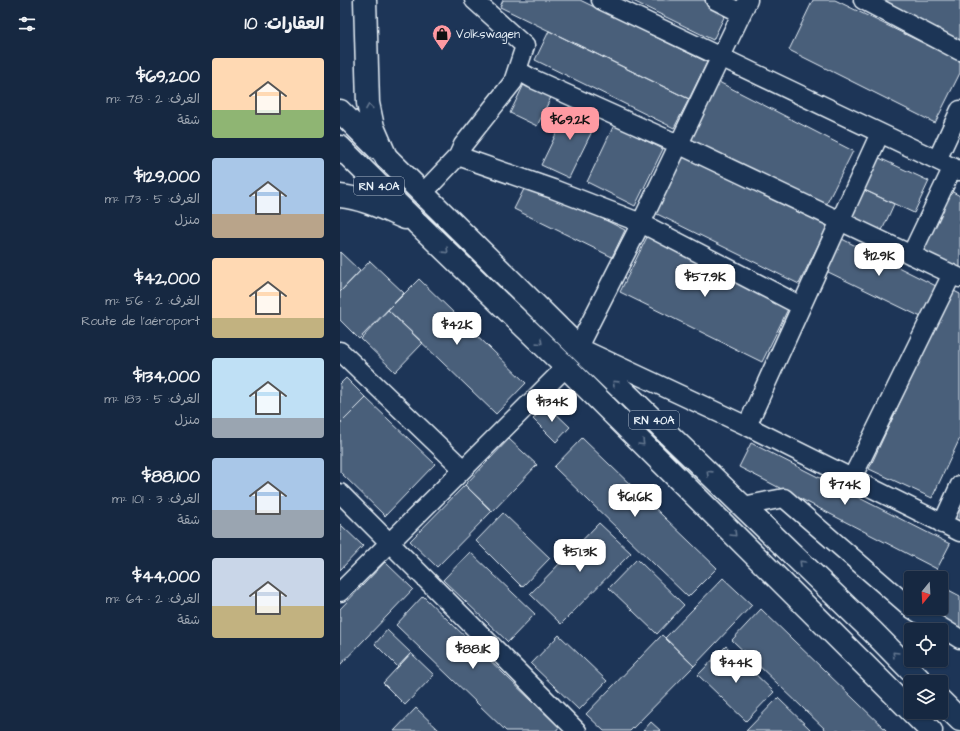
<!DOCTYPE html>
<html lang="ar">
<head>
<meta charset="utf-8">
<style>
	:root { --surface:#162841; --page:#23344c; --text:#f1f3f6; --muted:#9ea6b1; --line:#35445a; --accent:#ff9aa2 }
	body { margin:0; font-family:"Architects Daughter","Playpen Sans Arabic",sans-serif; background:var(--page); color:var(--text); direction:rtl; height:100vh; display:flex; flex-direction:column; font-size:15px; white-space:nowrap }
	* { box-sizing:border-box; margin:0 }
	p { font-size:13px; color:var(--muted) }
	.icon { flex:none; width:22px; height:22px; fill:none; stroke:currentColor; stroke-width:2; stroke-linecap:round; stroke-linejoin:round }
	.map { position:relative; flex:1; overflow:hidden; direction:ltr }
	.sheet { display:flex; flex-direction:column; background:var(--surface); width:340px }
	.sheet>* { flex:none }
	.needle { width:26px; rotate:198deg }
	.controls { position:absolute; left:564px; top:571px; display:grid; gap:8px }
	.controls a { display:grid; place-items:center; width:44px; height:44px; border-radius:4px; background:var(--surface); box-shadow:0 1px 3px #0004,0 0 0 1px var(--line); font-size:20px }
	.price { position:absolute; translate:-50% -34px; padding:0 9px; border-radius:8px; background:#fff; color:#222; font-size:13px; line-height:26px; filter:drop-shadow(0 1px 2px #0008) }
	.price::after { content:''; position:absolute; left:50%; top:24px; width:12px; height:9px; margin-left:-6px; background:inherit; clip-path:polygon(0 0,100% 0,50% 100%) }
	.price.active { background:var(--accent); color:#111 }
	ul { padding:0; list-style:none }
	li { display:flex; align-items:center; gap:12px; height:100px; padding:0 16px }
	li span { display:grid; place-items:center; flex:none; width:112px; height:80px; border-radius:4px; color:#555 }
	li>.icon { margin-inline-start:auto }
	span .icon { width:48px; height:48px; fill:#fffc; stroke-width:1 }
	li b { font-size:17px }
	h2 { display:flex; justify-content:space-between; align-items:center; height:48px; padding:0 16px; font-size:17px }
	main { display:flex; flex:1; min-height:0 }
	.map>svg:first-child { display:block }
</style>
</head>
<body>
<main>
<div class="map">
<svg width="620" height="731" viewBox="0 0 620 731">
	<rect width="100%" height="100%" fill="#1d3557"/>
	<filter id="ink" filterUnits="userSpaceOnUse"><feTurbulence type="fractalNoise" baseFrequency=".025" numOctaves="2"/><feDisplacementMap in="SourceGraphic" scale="8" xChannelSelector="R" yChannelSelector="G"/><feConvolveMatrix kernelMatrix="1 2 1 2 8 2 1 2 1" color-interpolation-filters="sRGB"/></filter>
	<g filter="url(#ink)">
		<!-- building -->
		<path fill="#495e7a" stroke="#e8f1f8" d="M 163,0 L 240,0 L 367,62 L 349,99 L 160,7 Z
			M 291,0 L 370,0 L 388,9 L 373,40 Z
			M 473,0 L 495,0 L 620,61 L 620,73 L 595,123 L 449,50 Z
			M 538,0 L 620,0 L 620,42 Z
			M 209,31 L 349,99 L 334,128 L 195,60 Z
			M 187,78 L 214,91 L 197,126 L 170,113 Z
			M 375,80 L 513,151 L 485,207 L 346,137 Z
			M 231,103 L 259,117 L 229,178 L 201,165 Z
			M 274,125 L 323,149 L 295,206 L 247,182 Z
			M 344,155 L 488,225 L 459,284 L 315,213 Z
			M 535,156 L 589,181 L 574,213 L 520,188 Z
			M 188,181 L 285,230 L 272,257 L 174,209 Z
			M 520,188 L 554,204 L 540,235 L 506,219 Z
			M 611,191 L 620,196 L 620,271 L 581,251 Z
			M 308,235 L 450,305 L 422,362 L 280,292 Z
			M 498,237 L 596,286 L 581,317 L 482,269 Z
			M 0,252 L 20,271 L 0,292 Z
			M 30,261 L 64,293 L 19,339 L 0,320 L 0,292 Z
			M 79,279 L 186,383 L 156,414 L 48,310 Z
			M 612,290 L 620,294 L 620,438 L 592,498 L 529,469 Z
			M 48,310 L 83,343 L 55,372 L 21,339 Z
			M 6,378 L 26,398 L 2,422 L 0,420 L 0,384 Z
			M 26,398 L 95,464 L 45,516 L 0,472 L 0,424 Z
			M 207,405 L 230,427 L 216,442 L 193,419 Z
			M 242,438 L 377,568 L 348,597 L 214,467 Z
			M 169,439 L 197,465 L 152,512 L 125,485 Z
			M 411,443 L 610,544 L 597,569 L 399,467 Z
			M 125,485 L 152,511 L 97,567 L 70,541 Z
			M 620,502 L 620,526 L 610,521 Z
			M 163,513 L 210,558 L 182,587 L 136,541 Z
			M 259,523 L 291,553 L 221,624 L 190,594 Z
			M 0,524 L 23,546 L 0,570 Z
			M 130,552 L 195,614 L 168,642 L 103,580 Z
			M 297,559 L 344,605 L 317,634 L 269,588 Z
			M 45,562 L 73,589 L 0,665 L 0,609 Z
			M 383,578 L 412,605 L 354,666 L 325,638 Z
			M 601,586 L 620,596 L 620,628 L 587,610 L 589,608 L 601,608 Z
			M 83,596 L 219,727 L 216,731 L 166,731 L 56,625 Z
			M 421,609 L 547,731 L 487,731 L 392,640 Z
			M 47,630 L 71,653 L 58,667 L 35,644 Z
			M 219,635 L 267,681 L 239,710 L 191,664 Z
			M 322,635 L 354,666 L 290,731 L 264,731 L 246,714 Z
			M 386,646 L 434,692 L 406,721 L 358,675 Z
			M 71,653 L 94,675 L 65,705 L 43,683 Z
			M 438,698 L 471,730 L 470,731 L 406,731 Z
			M 76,708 L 100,731 L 54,731 Z
			M 311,722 L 321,731 L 303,731 Z"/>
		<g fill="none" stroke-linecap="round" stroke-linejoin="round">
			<defs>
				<path id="minor" d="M 261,0 L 620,171
					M 375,0 L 401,13
					M 408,0 L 301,223 L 238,347 L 407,426 L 620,532
					M 523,0 L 620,51
					M 177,70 L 193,79 L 338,144 L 620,278
					M 118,156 L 213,189 L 301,223 L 461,306
					M 597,160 L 620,110
					M 83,193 L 118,156 L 123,145 L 173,82 L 185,46 L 134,0
					M 571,255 L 613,167
					M 0,351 L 123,469
					M 407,426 L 500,221 L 540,133
					M 512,478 L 612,274
					M 0,493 L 237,731
					M 403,506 L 444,498 L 572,609 L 620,639
					M 602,524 L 620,485
					M 0,592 L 226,367"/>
				<path id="primary" d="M 46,157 L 238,347 L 533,632 L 582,682
					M 78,224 L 226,367 L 571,711
					M 601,701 L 620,720
					M 572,712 L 591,731"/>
				<path id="trunk" d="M 25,0 L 28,103 L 33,127 L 46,157
					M 0,111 L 38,149
					M 0,147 L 78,224
					M 0,196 C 23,198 44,209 65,218"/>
			</defs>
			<!-- minor casing -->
			<use href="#minor" stroke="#e8f1f8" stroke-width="21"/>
			<!-- primary casing -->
			<use href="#primary" stroke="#e8f1f8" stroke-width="25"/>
			<!-- trunk casing -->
			<use href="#trunk" stroke="#e8f1f8" stroke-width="25"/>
			<!-- minor -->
			<use href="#minor" stroke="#1d3557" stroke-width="18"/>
			<!-- primary -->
			<use href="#primary" stroke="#1d3557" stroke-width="22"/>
			<!-- trunk -->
			<use href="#trunk" stroke="#1d3557" stroke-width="22"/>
		</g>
		<!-- one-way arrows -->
		<defs><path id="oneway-chevron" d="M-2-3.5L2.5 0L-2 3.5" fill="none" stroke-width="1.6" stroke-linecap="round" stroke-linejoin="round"/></defs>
		<g stroke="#64778f">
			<use href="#oneway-chevron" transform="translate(29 107) rotate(-99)"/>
			<use href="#oneway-chevron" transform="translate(106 251) rotate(44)"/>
			<use href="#oneway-chevron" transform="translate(200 342) rotate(44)"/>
			<use href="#oneway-chevron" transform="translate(275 383) rotate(-136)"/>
			<use href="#oneway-chevron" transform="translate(302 443) rotate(45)"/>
			<use href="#oneway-chevron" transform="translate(369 473) rotate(-136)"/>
			<use href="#oneway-chevron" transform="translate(394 534) rotate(45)"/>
			<use href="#oneway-chevron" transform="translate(462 563) rotate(-136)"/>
			<use href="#oneway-chevron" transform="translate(555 654) rotate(-135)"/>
		</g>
	</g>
	<!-- icons -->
	<defs>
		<symbol id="shop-pin" viewBox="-11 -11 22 30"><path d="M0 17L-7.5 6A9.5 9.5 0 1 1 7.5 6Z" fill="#ff9aa2" stroke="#1d3557"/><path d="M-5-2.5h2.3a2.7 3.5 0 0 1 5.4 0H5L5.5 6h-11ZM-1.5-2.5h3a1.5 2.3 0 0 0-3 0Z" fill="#111"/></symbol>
	</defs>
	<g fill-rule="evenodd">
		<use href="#shop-pin" x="91" y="23" width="22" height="30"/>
	</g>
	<g text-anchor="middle" stroke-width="3" stroke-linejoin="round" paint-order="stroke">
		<!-- shield labels -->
		<g fill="#1d3557" stroke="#abb9c8" stroke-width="1">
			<rect x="14" y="177" width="50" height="18" rx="3"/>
			<rect x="289" y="411" width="50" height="18" rx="3"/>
		</g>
		<g font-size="11" font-weight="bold" fill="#e8f1f8">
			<text x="39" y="190">RN 40A</text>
			<text x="314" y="424">RN 40A</text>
		</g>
		<!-- poi labels -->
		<g font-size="12" fill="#e8f1f8" stroke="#1d3557" text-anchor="start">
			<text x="116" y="38">Volkswagen</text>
		</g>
	</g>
</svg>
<div class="controls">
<a><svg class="needle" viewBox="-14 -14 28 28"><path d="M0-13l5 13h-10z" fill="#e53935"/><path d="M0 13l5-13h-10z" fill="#9ea6b1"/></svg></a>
<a><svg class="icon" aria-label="locate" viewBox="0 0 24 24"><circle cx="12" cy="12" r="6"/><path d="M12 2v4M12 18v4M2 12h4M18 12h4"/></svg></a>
<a><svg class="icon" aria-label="layers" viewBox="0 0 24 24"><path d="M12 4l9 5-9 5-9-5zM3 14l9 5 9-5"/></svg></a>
</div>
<b class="price active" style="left:230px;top:141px">$69.2K</b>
<b class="price" style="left:539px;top:277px">$129K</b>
<b class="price" style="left:365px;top:298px">$57.9K</b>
<b class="price" style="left:117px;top:346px">$42K</b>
<b class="price" style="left:212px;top:423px">$134K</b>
<b class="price" style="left:505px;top:506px">$74K</b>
<b class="price" style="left:295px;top:518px">$61.6K</b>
<b class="price" style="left:240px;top:573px">$51.3K</b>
<b class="price" style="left:133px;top:670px">$88.1K</b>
<b class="price" style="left:396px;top:684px">$44K</b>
</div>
<section class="sheet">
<h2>العقارات: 10<svg class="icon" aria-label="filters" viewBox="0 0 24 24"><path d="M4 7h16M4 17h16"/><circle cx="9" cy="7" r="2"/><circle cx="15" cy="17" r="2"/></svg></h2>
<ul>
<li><span style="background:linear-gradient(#ffd9b3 65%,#8fb573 0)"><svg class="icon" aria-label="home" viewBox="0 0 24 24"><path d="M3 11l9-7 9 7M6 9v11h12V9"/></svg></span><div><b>$69,200</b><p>الغرف: 2 · 78 m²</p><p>شقة</p></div></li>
<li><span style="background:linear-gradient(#a9c7e8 70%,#b9a48a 0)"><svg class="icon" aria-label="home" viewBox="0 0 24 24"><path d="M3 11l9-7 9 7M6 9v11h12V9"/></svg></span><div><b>$129,000</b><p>الغرف: 5 · 173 m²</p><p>منزل</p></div></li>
<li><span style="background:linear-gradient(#ffd9b3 75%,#c2b280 0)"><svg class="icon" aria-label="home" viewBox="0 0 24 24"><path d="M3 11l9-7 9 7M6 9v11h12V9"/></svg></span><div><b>$42,000</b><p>الغرف: 2 · 56 m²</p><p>Route de l'aéroport</p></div></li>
<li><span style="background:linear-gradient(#bfe0f5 75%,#9aa5b1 0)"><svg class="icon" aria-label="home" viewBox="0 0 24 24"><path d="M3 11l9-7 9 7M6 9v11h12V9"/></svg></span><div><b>$134,000</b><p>الغرف: 5 · 183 m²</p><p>منزل</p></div></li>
<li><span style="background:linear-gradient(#a9c7e8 65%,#9aa5b1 0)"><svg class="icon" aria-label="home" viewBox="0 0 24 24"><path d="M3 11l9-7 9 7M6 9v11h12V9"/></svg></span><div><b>$88,100</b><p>الغرف: 3 · 101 m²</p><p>شقة</p></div></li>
<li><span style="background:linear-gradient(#c9d6e8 60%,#c2b280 0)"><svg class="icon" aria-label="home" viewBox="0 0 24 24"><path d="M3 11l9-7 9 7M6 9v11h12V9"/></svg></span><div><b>$44,000</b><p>الغرف: 2 · 64 m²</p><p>شقة</p></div></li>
</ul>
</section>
</main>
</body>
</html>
